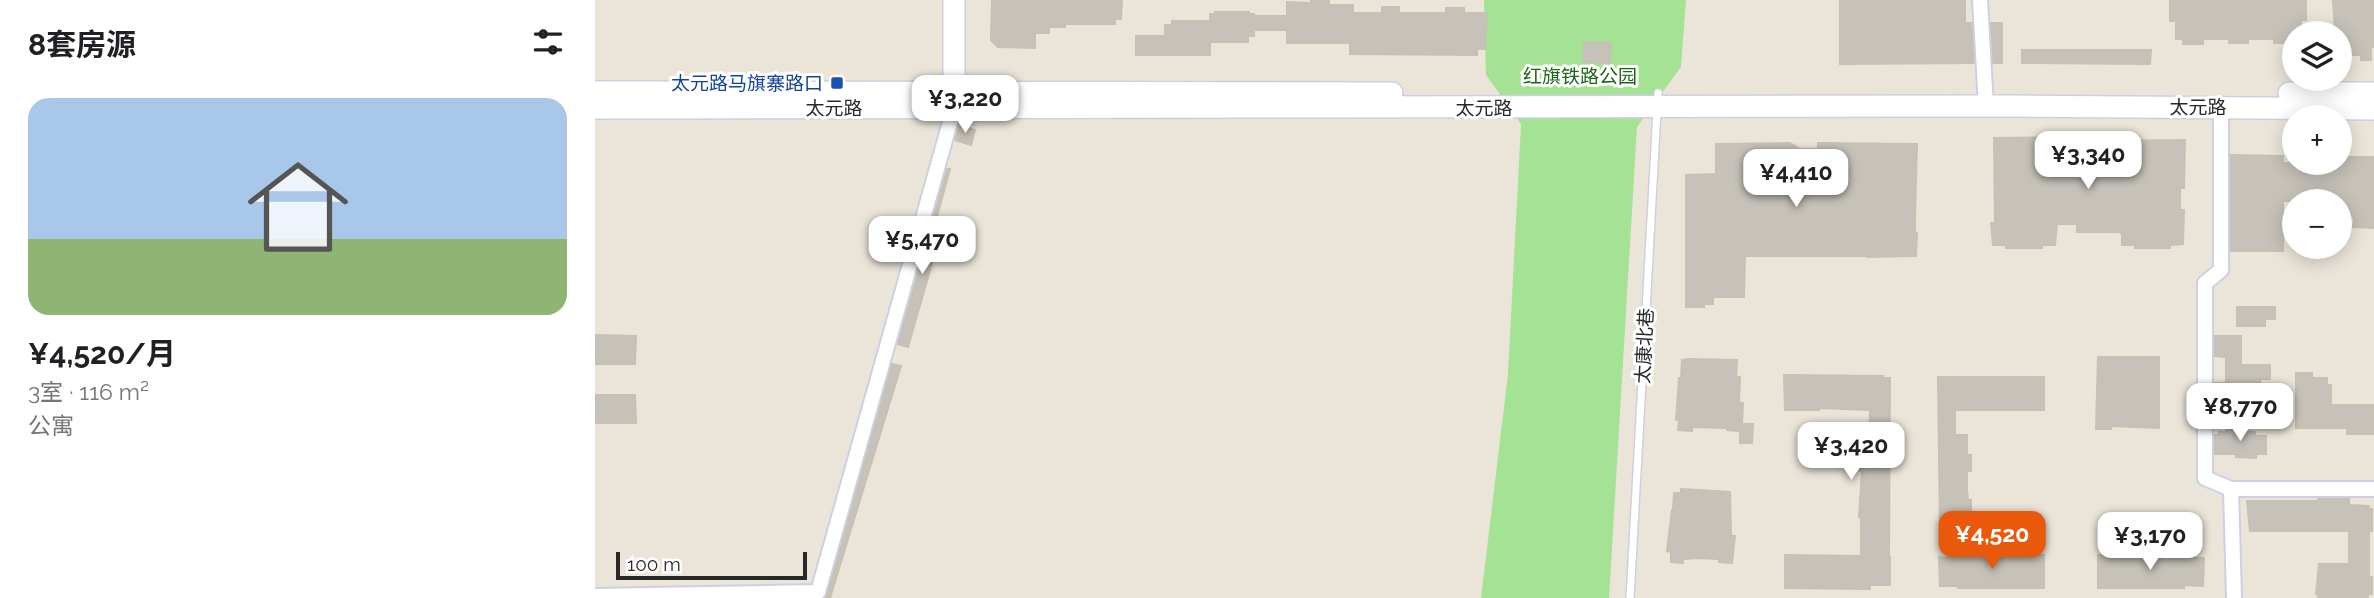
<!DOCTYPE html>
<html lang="zh">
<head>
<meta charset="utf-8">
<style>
	:root { --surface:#fff; --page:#f2f2f2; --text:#202124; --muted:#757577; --line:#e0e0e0; --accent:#ea580c }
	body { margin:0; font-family:Raleway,"Noto Sans SC",sans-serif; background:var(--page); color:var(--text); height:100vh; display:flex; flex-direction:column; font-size:26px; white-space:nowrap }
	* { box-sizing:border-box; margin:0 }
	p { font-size:23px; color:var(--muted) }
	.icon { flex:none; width:38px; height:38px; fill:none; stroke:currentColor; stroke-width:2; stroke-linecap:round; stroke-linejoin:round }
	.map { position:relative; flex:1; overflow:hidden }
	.panel { display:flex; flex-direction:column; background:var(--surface); width:595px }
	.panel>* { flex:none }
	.tools { position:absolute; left:1687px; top:21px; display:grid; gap:14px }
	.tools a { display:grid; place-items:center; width:70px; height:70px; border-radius:50%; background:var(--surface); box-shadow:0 4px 18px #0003; font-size:35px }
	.scale { position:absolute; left:21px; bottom:18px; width:191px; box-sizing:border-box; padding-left:7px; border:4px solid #282828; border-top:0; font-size:19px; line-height:24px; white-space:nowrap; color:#282828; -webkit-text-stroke:5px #fff; paint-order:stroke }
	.price { position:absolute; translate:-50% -60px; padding:0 16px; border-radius:14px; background:#fff; color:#222; font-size:23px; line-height:46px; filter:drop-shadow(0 2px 4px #0008) }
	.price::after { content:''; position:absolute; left:50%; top:42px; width:21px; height:16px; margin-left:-10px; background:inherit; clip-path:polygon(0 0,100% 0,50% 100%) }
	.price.selected { background:var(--accent); color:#fff }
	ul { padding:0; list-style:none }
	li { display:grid; align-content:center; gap:14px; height:371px; padding:0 28px }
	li+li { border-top:2px solid var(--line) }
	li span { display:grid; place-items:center; height:217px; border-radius:21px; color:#555 }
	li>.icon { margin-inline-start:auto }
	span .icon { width:126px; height:126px; fill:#fffc; stroke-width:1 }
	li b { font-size:30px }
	h2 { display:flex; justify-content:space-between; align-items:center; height:84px; padding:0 28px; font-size:30px }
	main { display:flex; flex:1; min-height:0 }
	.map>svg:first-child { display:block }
</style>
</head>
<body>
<main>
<section class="panel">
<h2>8套房源<svg class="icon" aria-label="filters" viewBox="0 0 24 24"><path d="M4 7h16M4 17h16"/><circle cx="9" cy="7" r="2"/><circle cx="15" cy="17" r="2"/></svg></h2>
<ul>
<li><span style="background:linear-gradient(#a9c7e8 65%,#8fb573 0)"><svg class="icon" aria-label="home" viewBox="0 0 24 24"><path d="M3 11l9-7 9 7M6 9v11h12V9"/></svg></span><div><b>¥4,520/月</b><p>3室 · 116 m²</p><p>公寓</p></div></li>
</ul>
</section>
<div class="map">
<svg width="1779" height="598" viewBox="0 0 1779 598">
	<rect width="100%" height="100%" fill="#ebe5d9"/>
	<!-- green -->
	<path fill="#a5e394" d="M 889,0 L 1091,0 L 1086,67 L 1042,127 L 1014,598 L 886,598 L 913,374 L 926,124 L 891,75 Z"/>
	<!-- building -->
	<path fill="#c6c2b9" stroke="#c6c1b3" stroke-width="2" d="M 397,0 L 527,0 L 526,19 L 520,19 L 520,24 L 470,24 L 470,27 L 454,27 L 454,33 L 440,33 L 440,48 L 403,47 L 396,40 Z
		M 716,0 L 734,0 L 734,5 L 758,5 L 758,13 L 787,13 L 787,7 L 804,7 L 804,13 L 851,13 L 851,8 L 869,8 L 869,13 L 892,13 L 890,49 L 882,49 L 882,55 L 755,54 L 755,43 L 692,43 L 692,30 L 659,30 L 659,36 L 653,36 L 653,42 L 615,42 L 615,55 L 541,55 L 541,36 L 570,36 L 570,25 L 577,25 L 577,21 L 615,21 L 615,14 L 620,14 L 620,12 L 654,12 L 654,14 L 659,14 L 659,16 L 692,16 L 692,2 L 716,3 Z
		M 1245,0 L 1370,0 L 1370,23 L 1377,23 L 1379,63 L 1245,64 Z
		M 1575,0 L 1711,1 L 1711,20 L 1706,20 L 1706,33 L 1699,33 L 1698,43 L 1679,43 L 1679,39 L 1653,39 L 1653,43 L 1634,43 L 1634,39 L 1608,39 L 1608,44 L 1588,44 L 1588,39 L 1581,39 L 1581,21 L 1575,21 Z
		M 1738,0 L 1779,0 L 1779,47 L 1776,47 L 1776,60 L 1766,60 L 1766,55 L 1745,55 L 1745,33 L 1740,33 Z
		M 1396,23 L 1407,23 L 1407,63 L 1398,63 Z
		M 989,42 L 1016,43 L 1015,63 L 988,62 Z
		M 1427,50 L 1556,50 L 1555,64 L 1427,63 Z
		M 364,126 L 380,130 L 376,145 L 360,140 Z
		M 1471,137 L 1471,141 L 1483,141 L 1483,146 L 1504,146 L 1504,141 L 1590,140 L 1589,188 L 1585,188 L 1585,210 L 1589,210 L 1588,244 L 1575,245 L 1575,248 L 1540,248 L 1540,245 L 1527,245 L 1527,234 L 1524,232 L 1482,232 L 1482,224 L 1462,224 L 1460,245 L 1447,245 L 1447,248 L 1411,248 L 1411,245 L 1398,245 L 1396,223 L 1400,223 L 1399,138 Z
		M 1195,143 L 1205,149 L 1223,149 L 1223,143 L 1322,144 L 1320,216 L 1320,233 L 1322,233 L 1321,256 L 1272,257 L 1272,256 L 1150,256 L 1149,297 L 1118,297 L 1118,304 L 1109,304 L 1109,307 L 1091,307 L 1091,175 L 1121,174 L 1121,144 Z
		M 1636,155 L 1688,156 L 1688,163 L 1745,163 L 1745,157 L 1779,157 L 1779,228 L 1758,227 L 1759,218 L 1745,218 L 1745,201 L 1688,201 L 1688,251 L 1636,251 Z
		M 352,169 L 355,169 L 341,220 L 343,221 L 340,237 L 344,239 L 313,347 L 303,344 Z
		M 1642,307 L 1680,307 L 1680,319 L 1670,319 L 1670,326 L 1642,326 Z
		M 0,335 L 41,336 L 40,364 L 0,364 Z
		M 1620,336 L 1646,336 L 1646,365 L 1675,365 L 1675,379 L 1665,379 L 1665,384 L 1646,384 L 1646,401 L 1624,401 L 1624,398 L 1620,398 L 1620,383 L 1631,383 L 1631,357 L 1620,356 Z
		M 1503,357 L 1564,357 L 1564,428 L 1516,426 L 1516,429 L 1501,429 Z
		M 1093,359 L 1142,360 L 1141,377 L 1145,377 L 1144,400 L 1145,403 L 1148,403 L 1147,424 L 1158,424 L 1157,443 L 1145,443 L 1145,431 L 1132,430 L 1132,428 L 1097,427 L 1097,431 L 1083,430 L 1084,420 L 1081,420 L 1084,378 L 1086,378 L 1087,360 Z
		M 297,364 L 306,366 L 235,598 L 230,598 Z
		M 1701,373 L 1717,373 L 1717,378 L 1732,378 L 1732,385 L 1736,385 L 1736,405 L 1779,405 L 1779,434 L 1752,434 L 1752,428 L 1701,428 Z
		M 1189,375 L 1288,376 L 1288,378 L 1295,378 L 1294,557 L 1295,557 L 1295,585 L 1275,585 L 1275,589 L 1190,588 L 1190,555 L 1266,556 L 1266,517 L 1264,517 L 1267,471 L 1265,471 L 1265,455 L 1267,455 L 1267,444 L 1274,444 L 1275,410 L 1224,408 L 1224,410 L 1190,410 Z
		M 1343,377 L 1449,377 L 1449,410 L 1360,410 L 1360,435 L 1372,435 L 1372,455 L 1376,455 L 1376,471 L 1372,471 L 1372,490 L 1373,500 L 1376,500 L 1376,530 L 1366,530 L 1366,533 L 1345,533 Z
		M 0,395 L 40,395 L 41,423 L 0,423 Z
		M 1631,425 L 1646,426 L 1646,432 L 1660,432 L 1660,436 L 1671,436 L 1671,454 L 1661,454 L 1661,458 L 1641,457 L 1641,454 L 1620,454 L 1620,435 L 1624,435 L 1624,432 L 1631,432 Z
		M 1086,489 L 1135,492 L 1136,533 L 1137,536 L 1140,536 L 1137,563 L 1124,562 L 1124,559 L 1102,558 L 1088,559 L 1088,563 L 1076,562 L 1076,552 L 1072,551 L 1077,510 L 1078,510 L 1079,493 L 1086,493 Z
		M 1723,499 L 1754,499 L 1754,505 L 1774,506 L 1774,509 L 1777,509 L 1777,531 L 1774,531 L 1774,577 L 1777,577 L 1777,594 L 1773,594 L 1773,598 L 1723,598 L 1723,594 L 1721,594 L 1724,564 L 1754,564 L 1754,531 L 1655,531 L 1652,501 L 1723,501 Z
		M 1352,555 L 1449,555 L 1449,588 L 1363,588 L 1363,586 L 1345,586 L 1344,557 L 1352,558 Z
		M 1503,555 L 1600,556 L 1600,558 L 1609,558 L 1608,586 L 1589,585 L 1589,588 L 1503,588 Z"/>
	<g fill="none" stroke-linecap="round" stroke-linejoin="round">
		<defs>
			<path id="lane" d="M 1035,598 L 1063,93"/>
			<path id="street" d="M 1385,0 L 1391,106
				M 1626,107 L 1626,270 L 1610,283 L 1610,478 L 1636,489 L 1779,489
				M 1636,489 L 1639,598
				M 0,596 L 223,592 L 359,108"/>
			<path id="secondary" d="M 359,0 L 359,106
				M 0,92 L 797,93
				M 1694,93 L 1779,93
				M 0,108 L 1419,106 L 1779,109"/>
		</defs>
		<!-- lane casing -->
		<use href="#lane" stroke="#ced0e1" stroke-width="10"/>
		<!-- street casing -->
		<use href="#street" stroke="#ced0e1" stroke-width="18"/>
		<!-- secondary casing -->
		<use href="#secondary" stroke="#ced0e1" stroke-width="24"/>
		<!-- lane -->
		<use href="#lane" stroke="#fff" stroke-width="7"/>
		<!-- street -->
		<use href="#street" stroke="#fff" stroke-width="14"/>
		<!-- secondary -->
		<use href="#secondary" stroke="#fff" stroke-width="21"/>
	</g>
	<!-- markers -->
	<rect fill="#1a4fb4" stroke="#fff" stroke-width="2.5" x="235" y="76" width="14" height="14" rx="3.5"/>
	<g text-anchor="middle" stroke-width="6" stroke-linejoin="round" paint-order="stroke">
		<!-- park labels -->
		<g font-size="19" fill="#1e6518" stroke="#fff">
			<text x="985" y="83">红旗铁路公园</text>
		</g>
		<!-- transit labels -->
		<g font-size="19" fill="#164399" stroke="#fff" text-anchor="end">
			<text x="228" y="90">太元路马旗寨路口</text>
		</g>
		<!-- street labels -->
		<g font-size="19" fill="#282828" stroke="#fff">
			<text x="1603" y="114">太元路</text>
			<text x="239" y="115">太元路</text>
			<text x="889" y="115">太元路</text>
			<text transform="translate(1049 346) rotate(-87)" y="7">太康北巷</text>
		</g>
	</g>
</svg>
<div class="tools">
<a><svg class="icon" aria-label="layers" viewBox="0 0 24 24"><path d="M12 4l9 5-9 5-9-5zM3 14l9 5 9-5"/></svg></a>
<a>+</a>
<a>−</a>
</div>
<div class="scale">100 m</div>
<b class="price" style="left:370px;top:135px">¥3,220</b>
<b class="price" style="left:1493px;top:191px">¥3,340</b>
<b class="price" style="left:1201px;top:209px">¥4,410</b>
<b class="price" style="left:327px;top:276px">¥5,470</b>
<b class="price" style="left:1645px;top:443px">¥8,770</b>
<b class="price" style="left:1256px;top:482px">¥3,420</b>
<b class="price selected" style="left:1397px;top:571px">¥4,520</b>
<b class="price" style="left:1555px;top:572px">¥3,170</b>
</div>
</main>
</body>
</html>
